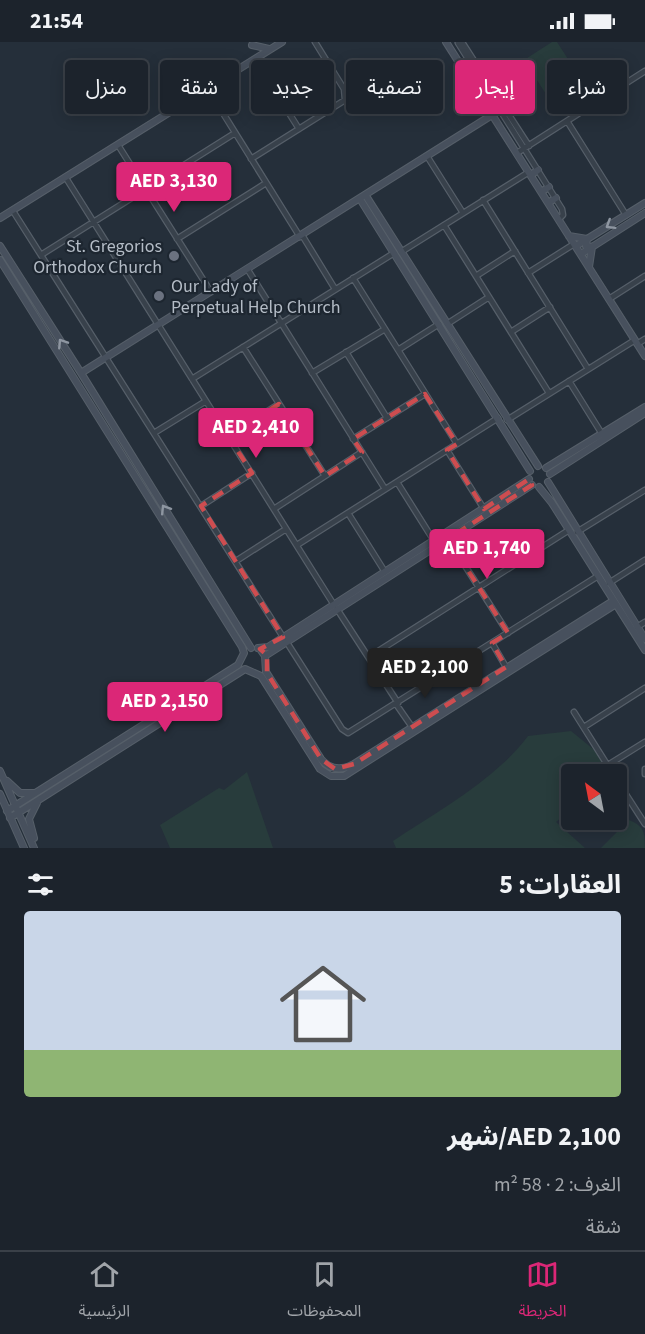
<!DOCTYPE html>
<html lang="ar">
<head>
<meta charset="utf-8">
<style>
	:root { --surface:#1c232c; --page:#252b34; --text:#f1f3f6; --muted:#a0a4a9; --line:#3a4048; --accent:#db2777 }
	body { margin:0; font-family:"Source Sans 3","Noto Sans Arabic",sans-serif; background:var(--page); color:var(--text); direction:rtl; height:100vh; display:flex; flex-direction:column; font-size:22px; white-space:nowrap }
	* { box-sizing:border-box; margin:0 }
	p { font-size:20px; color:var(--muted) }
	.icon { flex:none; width:33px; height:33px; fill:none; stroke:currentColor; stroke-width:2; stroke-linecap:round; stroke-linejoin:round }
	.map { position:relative; height:806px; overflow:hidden; direction:ltr }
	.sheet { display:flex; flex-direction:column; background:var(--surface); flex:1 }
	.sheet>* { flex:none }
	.guide { position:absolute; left:18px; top:18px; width:609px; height:54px; direction:rtl; display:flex; gap:12px }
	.needle { width:39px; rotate:328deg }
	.tools { position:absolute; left:561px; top:722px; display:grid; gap:12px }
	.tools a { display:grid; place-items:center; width:66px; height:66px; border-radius:6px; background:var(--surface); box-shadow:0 3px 15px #0003,0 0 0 2px var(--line); font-size:30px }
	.price { position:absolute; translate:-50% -51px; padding:0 14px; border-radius:6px; background:var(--accent); color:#fff; font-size:20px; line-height:39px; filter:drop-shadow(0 2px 3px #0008) }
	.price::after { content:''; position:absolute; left:50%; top:36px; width:18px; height:14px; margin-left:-9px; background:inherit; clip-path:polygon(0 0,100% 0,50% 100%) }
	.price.selected { background:#222; color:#fff }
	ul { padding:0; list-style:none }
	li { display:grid; align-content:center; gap:12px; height:318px; padding:0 24px }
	li span { display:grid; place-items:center; height:186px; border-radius:6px; color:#555 }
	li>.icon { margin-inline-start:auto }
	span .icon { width:108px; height:108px; fill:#fffc; stroke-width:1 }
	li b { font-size:26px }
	h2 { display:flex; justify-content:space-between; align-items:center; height:72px; padding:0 24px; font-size:26px }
	.pill { padding:0 21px; border-radius:6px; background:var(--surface); box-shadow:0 3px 15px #0003,0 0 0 2px var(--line); font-size:21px; line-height:54px }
	.pill.selected { background:var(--accent); color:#fff }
	.status { display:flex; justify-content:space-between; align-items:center; height:42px; padding:0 30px; background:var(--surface); direction:ltr }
	.status svg { height:16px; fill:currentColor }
	.tab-bar { display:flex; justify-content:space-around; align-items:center; height:84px; border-top:2px solid var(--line); background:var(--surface); font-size:16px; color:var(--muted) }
	.tab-bar a { display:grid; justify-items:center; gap:3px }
	.tab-bar .selected { color:var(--accent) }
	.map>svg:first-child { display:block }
</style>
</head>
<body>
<div class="status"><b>21:54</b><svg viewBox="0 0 49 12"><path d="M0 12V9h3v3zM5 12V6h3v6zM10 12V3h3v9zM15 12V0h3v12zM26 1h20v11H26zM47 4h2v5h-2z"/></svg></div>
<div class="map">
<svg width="645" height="806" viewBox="0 0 645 806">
	<rect width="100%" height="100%" fill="#252f3a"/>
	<!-- green -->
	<path fill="#283c3c" d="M 552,0 L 557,0 L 586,45 L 555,66 L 524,18 Z
		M 571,689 L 603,715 L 607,732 L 572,732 L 571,767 L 556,780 L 585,806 L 396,806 L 393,799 C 439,768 494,739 528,694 Z
		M 247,730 L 273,806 L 170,806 L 160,783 L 219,746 L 224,748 Z
		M 629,778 C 644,784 645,790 645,806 L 601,806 Z"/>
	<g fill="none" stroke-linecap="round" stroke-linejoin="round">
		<defs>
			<path id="street" d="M 462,0 L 529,104
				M 458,1 L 562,167 L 563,173 L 559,177
				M 255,17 L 299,87
				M 208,47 L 300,195
				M 567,79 L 626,173
				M 118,103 L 211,250
				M 517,111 L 645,29
				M 427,114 L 463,171
				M 251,117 L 345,58 L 344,47 L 315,0
				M 66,136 L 334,563
				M 483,158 L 588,327
				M 13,169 L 283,595
				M 444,183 L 549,351
				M 302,193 L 335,247
				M 177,197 L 266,141
				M 401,210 L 529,130
				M 41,213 L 235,91
				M 248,228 L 385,447
				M 528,231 L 574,202
				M 476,234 L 515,209
				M 353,236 L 457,402
				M 609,257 L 645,234
				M 447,282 L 489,255
				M 511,290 L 550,265
				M 637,302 L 645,297
				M 243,305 L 325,434
				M 398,308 L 439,282
				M 346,310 L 387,376
				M 312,331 L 385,287
				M 192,337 L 394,211
				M 569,339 L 602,392
				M 507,378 L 635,298
				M 154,391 L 206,359
				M 228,394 L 279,362
				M 353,397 L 425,352
				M 447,408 L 484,467
				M 397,440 L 434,499
				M 201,464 L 252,431
				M 274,467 L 362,410
				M 348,471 L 385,530
				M 577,490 L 645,448
				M 448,497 L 508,591
				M 297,503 L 498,376
				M 236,519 L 286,487
				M 609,541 L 645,518
				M 337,567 L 398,661
				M 637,585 L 645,580
				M 286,599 L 342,687 L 348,691 L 598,534
				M 492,601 L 506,625
				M 369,615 L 569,488
				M 396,662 L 412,685
				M 574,670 L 613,732
				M 584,685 L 645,646
				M 608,723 L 645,700
				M 645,727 L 645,732
				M 616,737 L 645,782"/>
			<path id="secondary" d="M 446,0 L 645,314
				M 252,3 L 269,7
				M 531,133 L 538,128
				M 541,150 L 549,145
				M 366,154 L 538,424
				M 360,157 L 530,429
				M 548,161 L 556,156
				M 0,176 L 282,0
				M 569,194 L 587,197 L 586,204 L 592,205 L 589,225
				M 0,204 L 81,331 L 251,606
				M 576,204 L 645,161
				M 581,212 L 645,171
				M 0,218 L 242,605 L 244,611 L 238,623 L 7,769
				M 81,331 L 492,73
				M 546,426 L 645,365
				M 550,432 L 645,371
				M 548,440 L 645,597
				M 539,445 L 552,461 L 645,608
				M 258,606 L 268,605 L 529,437
				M 260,607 L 265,614 L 266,630 L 321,717 C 330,728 341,729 354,722 L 613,559
				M 265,614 L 532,443
				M 0,729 L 34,806
				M 7,739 L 20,751 L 34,751
				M 0,752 L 24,806
				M 10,776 L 245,627 L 261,634 L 320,727 L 331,734 L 344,734 L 616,562
				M 34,796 L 29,777 L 37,761"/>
		</defs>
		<!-- street casing -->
		<use href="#street" stroke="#565f69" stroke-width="7"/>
		<!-- secondary casing -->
		<use href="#secondary" stroke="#565f69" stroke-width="8"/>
		<!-- street -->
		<use href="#street" stroke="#38414b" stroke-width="4.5"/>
		<!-- secondary -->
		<use href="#secondary" stroke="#47505d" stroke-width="6"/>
	</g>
	<!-- one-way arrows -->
	<defs><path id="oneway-chevron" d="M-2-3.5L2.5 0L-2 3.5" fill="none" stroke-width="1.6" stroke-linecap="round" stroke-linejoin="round" transform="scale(1.5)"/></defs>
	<g stroke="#8e96a1">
		<use href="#oneway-chevron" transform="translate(610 183) rotate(148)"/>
		<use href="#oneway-chevron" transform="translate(62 301) rotate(-123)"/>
		<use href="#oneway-chevron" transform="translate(165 467) rotate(-122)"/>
	</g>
	<!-- marked area -->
	<path fill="none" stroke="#ce4d50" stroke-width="4.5" stroke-dasharray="12 8" stroke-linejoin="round" d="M 425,352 L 457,402 L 447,408 L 484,467 L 529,437 L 532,443 L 448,497 L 508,591 L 492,601 L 506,625 L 354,722 L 335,727 L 321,717 L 267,631 L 267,613 L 260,607 L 283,595 L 201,464 L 252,431 L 228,394 L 279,362 L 325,434 L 362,410 L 353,397 Z"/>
	<!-- markers -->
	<g fill="#6b7280" stroke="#1d2630" stroke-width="2">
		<circle cx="174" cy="214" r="6"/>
		<circle cx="159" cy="254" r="6"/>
	</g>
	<g text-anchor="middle" stroke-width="4.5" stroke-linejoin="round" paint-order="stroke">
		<!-- poi labels -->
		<g font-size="18" fill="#b4bcc6" stroke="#1d2630" text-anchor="end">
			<text x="162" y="210">St. Gregorios<tspan x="162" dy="21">Orthodox Church</tspan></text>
			<text x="171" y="250" text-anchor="start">Our Lady of<tspan x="171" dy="21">Perpetual Help Church</tspan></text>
		</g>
	</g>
</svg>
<div class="tools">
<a><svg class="needle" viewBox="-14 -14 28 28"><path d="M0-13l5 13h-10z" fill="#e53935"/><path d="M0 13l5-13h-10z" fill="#a0a4a9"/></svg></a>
</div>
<b class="price" style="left:174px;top:171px">AED 3,130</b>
<b class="price" style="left:256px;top:417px">AED 2,410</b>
<b class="price" style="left:487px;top:538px">AED 1,740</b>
<b class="price selected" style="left:425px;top:657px">AED 2,100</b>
<b class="price" style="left:165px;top:691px">AED 2,150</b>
<div class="guide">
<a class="pill">شراء</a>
<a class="pill selected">إيجار</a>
<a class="pill">تصفية</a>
<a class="pill">جديد</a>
<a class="pill">شقة</a>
<a class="pill">منزل</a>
</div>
</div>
<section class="sheet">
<h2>العقارات: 5<svg class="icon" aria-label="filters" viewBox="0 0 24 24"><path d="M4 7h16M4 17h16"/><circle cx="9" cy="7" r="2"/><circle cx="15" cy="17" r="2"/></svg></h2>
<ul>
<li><span style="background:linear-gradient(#c9d6e8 75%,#8fb573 0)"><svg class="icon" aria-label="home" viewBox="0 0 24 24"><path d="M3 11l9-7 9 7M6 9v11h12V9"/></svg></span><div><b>AED 2,100/شهر</b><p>الغرف: 2 · 58 m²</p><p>شقة</p></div></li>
</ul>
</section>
<nav class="tab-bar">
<a class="selected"><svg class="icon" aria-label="map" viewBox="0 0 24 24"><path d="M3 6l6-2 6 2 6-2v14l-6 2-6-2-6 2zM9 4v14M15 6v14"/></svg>الخريطة</a>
<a><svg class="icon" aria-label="saved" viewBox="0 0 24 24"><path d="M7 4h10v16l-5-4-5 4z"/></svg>المحفوظات</a>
<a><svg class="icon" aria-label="home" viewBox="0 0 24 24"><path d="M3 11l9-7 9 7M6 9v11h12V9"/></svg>الرئيسية</a>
</nav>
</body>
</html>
